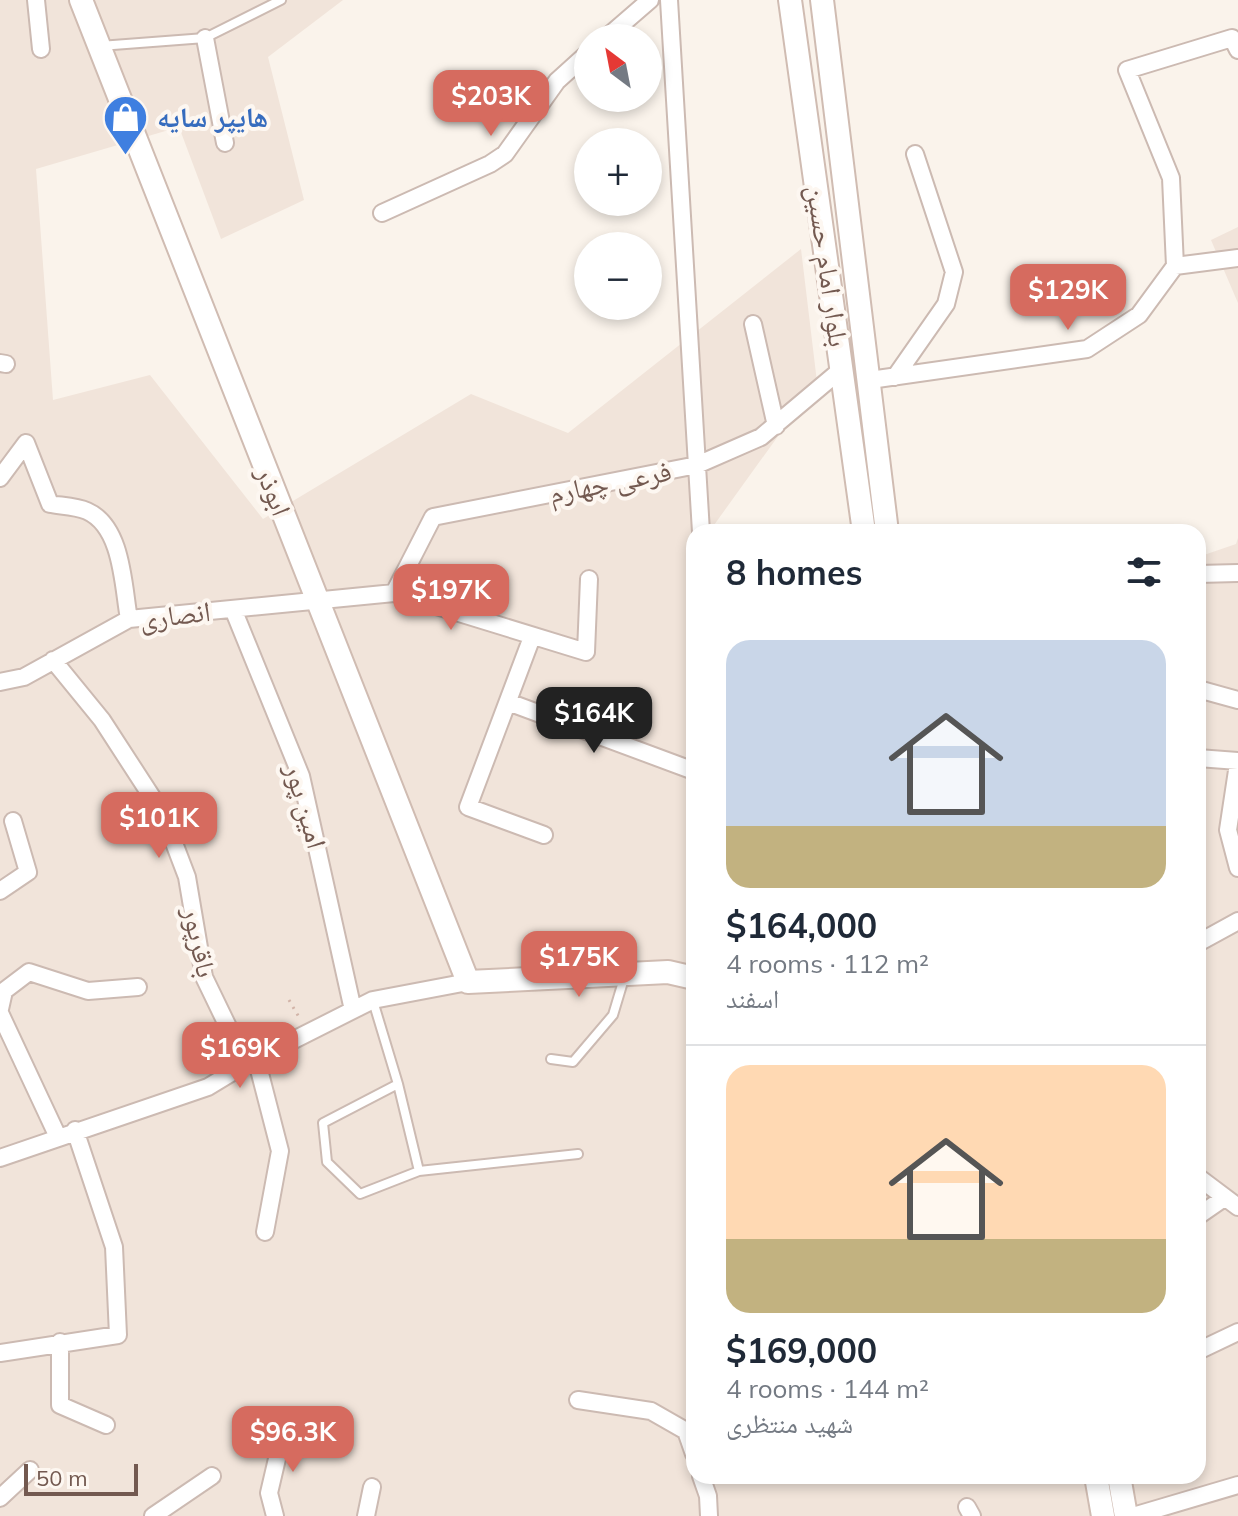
<!DOCTYPE html>
<html lang="en">
<head>
<meta charset="utf-8">
<style>
	:root { --surface:#fff; --page:#f6f6f7; --text:#1f2937; --muted:#747a83; --line:#e0e1e3; --accent:#d66b5f }
	body { margin:0; font-family:Mulish,"Noto Naskh Arabic",sans-serif; background:var(--page); color:var(--text); height:100vh; display:flex; flex-direction:column; font-size:30px; white-space:nowrap }
	* { box-sizing:border-box; margin:0 }
	p { font-size:26px; color:var(--muted) }
	.icon { flex:none; width:44px; height:44px; fill:none; stroke:currentColor; stroke-width:2; stroke-linecap:round; stroke-linejoin:round }
	.map { position:relative; flex:1; overflow:hidden }
	.side { position:absolute; left:686px; top:524px; width:520px; height:960px; display:flex; flex-direction:column; background:var(--surface); border-radius:24px; box-shadow:0 4px 12px #0003 }
	.side>* { flex:none }
	.needle { width:52px; rotate:328deg }
	.controls { position:absolute; left:574px; top:24px; display:grid; gap:16px }
	.controls a { display:grid; place-items:center; width:88px; height:88px; border-radius:50%; background:var(--surface); box-shadow:0 4px 12px #0003; font-size:40px }
	.scale { position:absolute; left:24px; bottom:20px; width:114px; box-sizing:border-box; padding-left:8px; border:4px solid #735950; border-top:0; font-size:22px; line-height:28px; white-space:nowrap; color:#735950; -webkit-text-stroke:6px #fdf7f1; paint-order:stroke }
	.price { position:absolute; translate:-50% -68px; padding:0 18px; border-radius:16px; background:var(--accent); color:#fff; font-size:26px; line-height:52px; filter:drop-shadow(0 2px 4px #0008) }
	.price::after { content:''; position:absolute; left:50%; top:48px; width:24px; height:18px; margin-left:-12px; background:inherit; clip-path:polygon(0 0,100% 0,50% 100%) }
	.price.current { background:#222; color:#fff }
	ul { padding:0; list-style:none }
	li { display:grid; align-content:center; gap:16px; height:424px; padding:0 40px }
	li+li { border-top:2px solid var(--line) }
	li span { display:grid; place-items:center; height:248px; border-radius:24px; color:#555 }
	li>.icon { margin-inline-start:auto }
	span .icon { width:144px; height:144px; fill:#fffc; stroke-width:1 }
	li b { font-size:34px }
	h2 { display:flex; justify-content:space-between; align-items:center; height:96px; padding:0 40px; font-size:34px }
	.map>svg:first-child { display:block }
</style>
</head>
<body>
<div class="map">
<svg width="1238" height="1516" viewBox="0 0 1238 1516">
	<rect width="100%" height="100%" fill="#faf3eb"/>
	<!-- residential -->
	<path fill="#f1e4da" d="M 0,0 L 343,0 L 268,57 L 304,200 L 221,239 L 179,127 L 36,169 L 53,400 L 150,375 L 263,519 L 471,394 L 568,433 L 801,249 L 817,382 L 709,532 L 694,532 L 694,1476 L 1198,1476 L 1198,557 L 1236,544 L 1238,538 L 1238,1516 L 0,1516 Z
		M 1238,227 L 1238,303 L 1211,240 Z"/>
	<g fill="none" stroke-linecap="round" stroke-linejoin="round">
		<defs>
			<path id="lane" d="M 100,46 L 205,38 L 281,0
				M 373,1001 L 398,1084 L 323,1123 L 327,1162 L 360,1194 L 419,1171 L 398,1084
				M 551,1059 L 573,1062 L 613,1015 L 625,975
				M 419,1171 L 578,1154"/>
			<path id="street" d="M 36,0 L 41,49
				M 669,0 L 701,532
				M 205,38 L 225,143
				M 606,38 L 650,0
				M 382,213 L 490,164 L 505,154 L 557,81 L 588,53
				M 1175,266 L 1171,178 L 1127,70 L 1232,38 L 1238,50
				M 753,324 L 776,426
				M 0,363 L 6,364
				M 895,377 L 946,304 L 954,272 L 915,154
				M 870,380 L 1087,349 L 1139,315 L 1175,266 L 1238,258
				M 0,478 L 26,443 L 50,504 C 61,506 76,506 87,511 C 123,527 123,587 129,619
				M 1198,574 L 1238,573
				M 394,593 L 433,517 L 697,465 L 761,437 L 843,368
				M 233,609 L 301,776 L 353,1010
				M 532,637 L 468,807 L 544,835
				M 53,660 L 102,720 L 163,814 L 187,877 L 204,977 L 246,1064
				M 0,682 L 24,677 L 129,619 L 394,593 L 586,652 L 589,579
				M 1198,689 L 1238,700
				M 508,702 L 694,771
				M 1198,758 L 1238,761
				M 1238,764 L 1228,830 L 1238,868
				M 0,891 L 28,872 L 13,821
				M 1198,943 L 1238,921
				M 0,1009 L 4,991 L 29,972 L 88,991 L 138,987
				M 0,1013 L 58,1137
				M 256,1058 L 280,1151 L 265,1232
				M 0,1158 L 208,1087 L 246,1064 L 373,1000 L 468,982
				M 1198,1177 L 1238,1207
				M 1198,1216 L 1224,1198
				M 60,1342 L 60,1405 L 106,1425
				M 1198,1351 L 1238,1332
				M 0,1353 L 118,1335 L 114,1247 L 75,1130
				M 578,1400 L 651,1411 L 686,1431 L 694,1454
				M 701,1476 L 708,1496 L 709,1516
				M 0,1498 L 30,1470
				M 967,1507 L 972,1516
				M 153,1516 L 212,1476
				M 275,1516 L 269,1493 L 283,1433
				M 366,1516 L 372,1487
				M 1133,1516 L 1238,1485"/>
			<path id="secondary" d="M 81,0 L 468,982 L 668,972 L 694,978
				M 790,0 L 864,532
				M 822,0 L 887,532
				M 1096,1476 L 1103,1516
				M 1119,1476 L 1126,1516"/>
		</defs>
		<!-- lane casing -->
		<use href="#lane" stroke="#ccbab2" stroke-width="12"/>
		<!-- street casing -->
		<use href="#street" stroke="#ccbab2" stroke-width="20"/>
		<!-- secondary casing -->
		<use href="#secondary" stroke="#d0bcb2" stroke-width="26"/>
		<!-- path -->
		<path stroke="#d2b4a8" stroke-width="3" stroke-dasharray="2 6" stroke-linecap="butt" d="M 289,1000 L 300,1019"/>
		<!-- lane -->
		<use href="#lane" stroke="#fff" stroke-width="8"/>
		<!-- street -->
		<use href="#street" stroke="#fff" stroke-width="16"/>
		<!-- secondary -->
		<use href="#secondary" stroke="#fff" stroke-width="22"/>
	</g>
	<!-- icons -->
	<defs>
		<symbol id="shop-pin" viewBox="-11 -11 22 30"><path d="M0 17L-7.5 6A9.5 9.5 0 1 1 7.5 6Z" fill="#3f7fe0" stroke="#fdf7f1"/><path d="M-5-2.5h2.3a2.7 3.5 0 0 1 5.4 0H5L5.5 6h-11ZM-1.5-2.5h3a1.5 2.3 0 0 0-3 0Z" fill="#fff"/></symbol>
	</defs>
	<g fill-rule="evenodd">
		<use href="#shop-pin" x="100" y="92" width="51" height="69"/>
	</g>
	<g text-anchor="middle" stroke-width="8" stroke-linejoin="round" paint-order="stroke">
		<!-- shop labels -->
		<g font-size="28" font-weight="bold" fill="#366cbe" stroke="#fdf7f1" text-anchor="start">
			<text x="157" y="127">هایپر‌ سایه</text>
		</g>
		<!-- street labels -->
		<g font-size="28" fill="#735950" stroke="#fdf7f1">
			<text transform="translate(828 266) rotate(82)" y="10">بلوار امام حسین</text>
			<text transform="translate(610 482) rotate(-11)" y="10">فرعی چهارم</text>
			<text transform="translate(274 491) rotate(69)" y="10">ابوذر</text>
			<text transform="translate(175 615) rotate(-7)" y="10">انصاری</text>
			<text transform="translate(306 806) rotate(74)" y="10">امین پور</text>
			<text transform="translate(200 942) rotate(78)" y="10">باقرپور</text>
		</g>
	</g>
</svg>
<div class="controls">
<a><svg class="needle" viewBox="-14 -14 28 28"><path d="M0-13l5 13h-10z" fill="#e53935"/><path d="M0 13l5-13h-10z" fill="#747a83"/></svg></a>
<a>+</a>
<a>−</a>
</div>
<div class="scale">50 m</div>
<b class="price" style="left:491px;top:138px">$203K</b>
<b class="price" style="left:1068px;top:332px">$129K</b>
<b class="price" style="left:451px;top:632px">$197K</b>
<b class="price current" style="left:594px;top:755px">$164K</b>
<b class="price" style="left:159px;top:860px">$101K</b>
<b class="price" style="left:579px;top:999px">$175K</b>
<b class="price" style="left:240px;top:1090px">$169K</b>
<b class="price" style="left:293px;top:1474px">$96.3K</b>
<section class="side">
<h2>8 homes<svg class="icon" aria-label="filters" viewBox="0 0 24 24"><path d="M4 7h16M4 17h16"/><circle cx="9" cy="7" r="2"/><circle cx="15" cy="17" r="2"/></svg></h2>
<ul>
<li><span style="background:linear-gradient(#c9d6e8 75%,#c2b280 0)"><svg class="icon" aria-label="home" viewBox="0 0 24 24"><path d="M3 11l9-7 9 7M6 9v11h12V9"/></svg></span><div><b>$164,000</b><p>4 rooms · 112 m²</p><p>اسفند</p></div></li>
<li><span style="background:linear-gradient(#ffd9b3 70%,#c2b280 0)"><svg class="icon" aria-label="home" viewBox="0 0 24 24"><path d="M3 11l9-7 9 7M6 9v11h12V9"/></svg></span><div><b>$169,000</b><p>4 rooms · 144 m²</p><p>شهید منتظری</p></div></li>
</ul>
</section>
</div>
</body>
</html>
